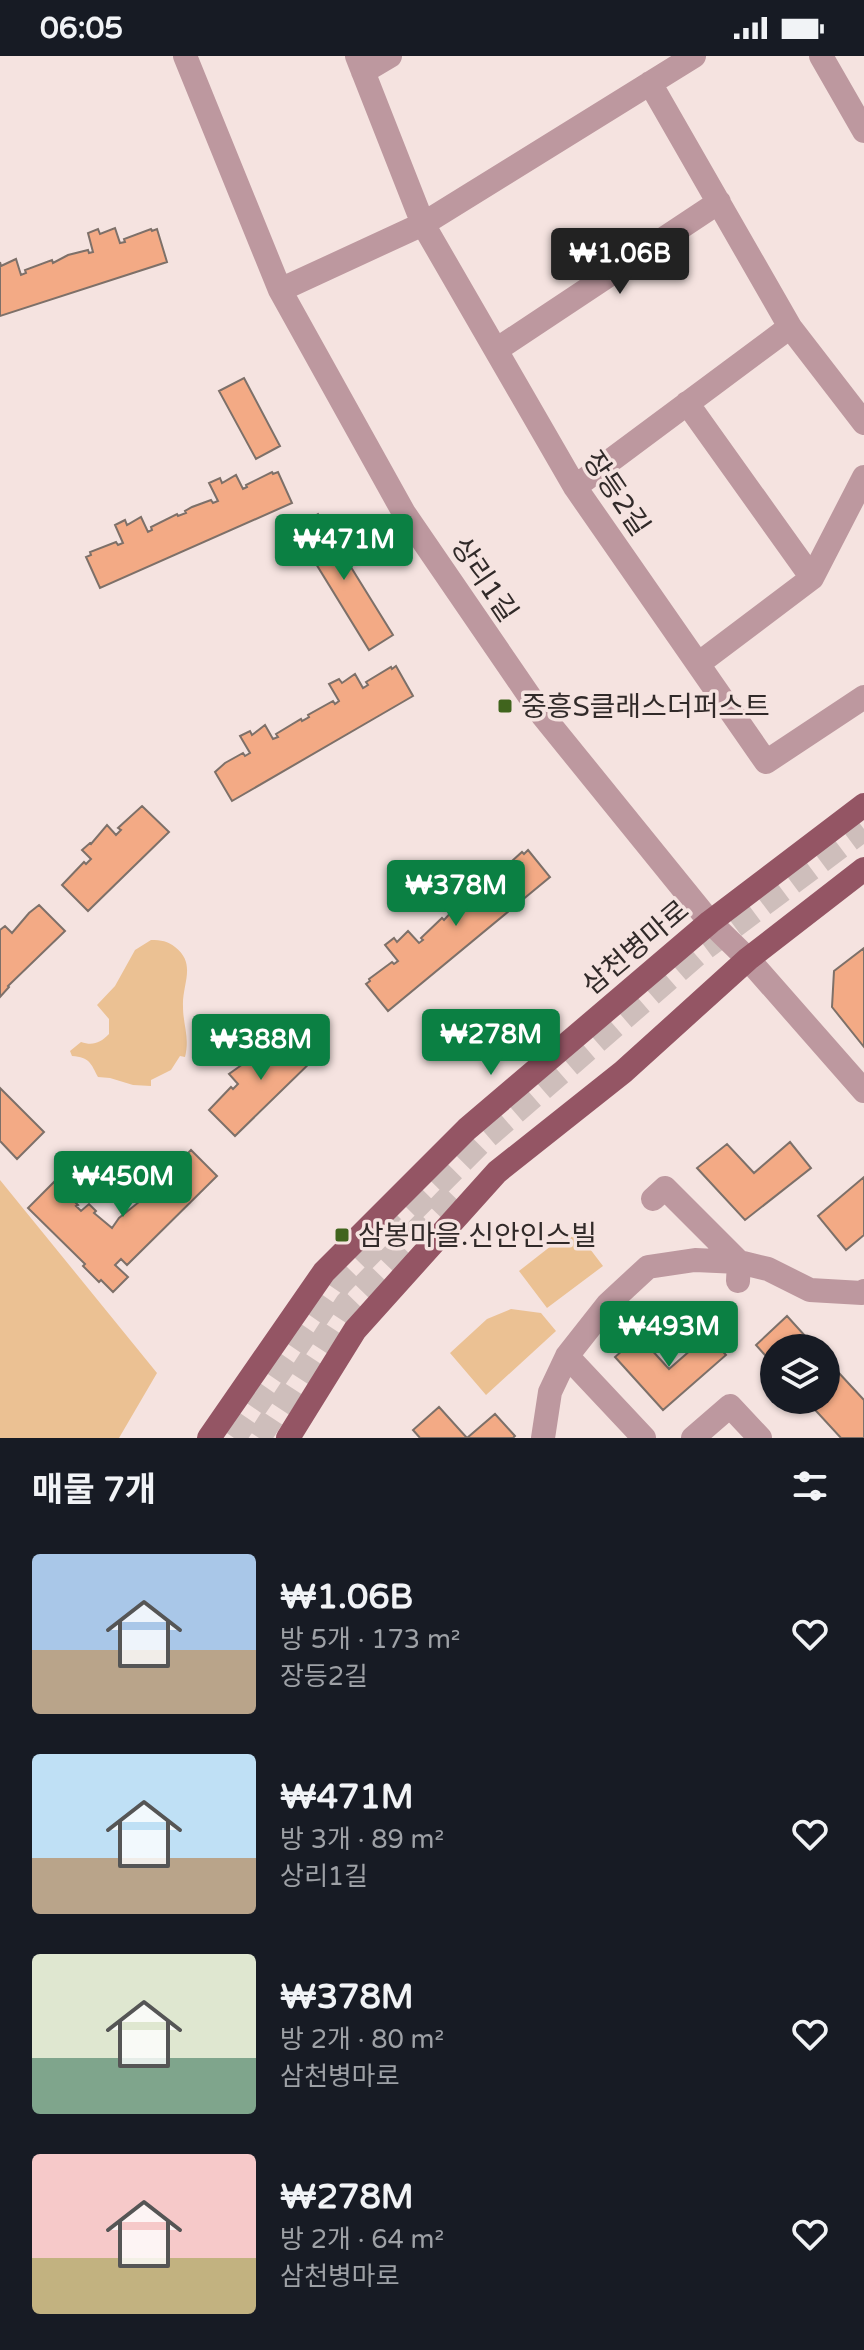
<!DOCTYPE html>
<html lang="ko">
<head>
<meta charset="utf-8">
<style>
	:root { --surface:#171b24; --page:#20242c; --text:#f1f3f6; --muted:#9ea1a6; --accent:#0b8043 }
	body { margin:0; font-family:"Varela Round","Noto Sans KR",sans-serif; background:var(--page); color:var(--text); height:100vh; display:flex; flex-direction:column; font-size:30px; white-space:nowrap }
	* { box-sizing:border-box; margin:0 }
	p { font-size:26px; color:var(--muted) }
	.icon { flex:none; width:44px; height:44px; fill:none; stroke:currentColor; stroke-width:2; stroke-linecap:round; stroke-linejoin:round }
	.map { position:relative; height:1382px; overflow:hidden }
	.sheet { display:flex; flex-direction:column; background:var(--surface); flex:1 }
	.sheet>* { flex:none }
	.fabs { position:absolute; left:760px; top:1278px; display:grid; gap:16px }
	.fabs a { display:grid; place-items:center; width:80px; height:80px; border-radius:50%; background:var(--surface); box-shadow:0 2px 6px #0004; font-size:40px }
	.price { position:absolute; translate:-50% -68px; padding:0 18px; border-radius:8px; background:var(--accent); color:#fff; font-size:26px; line-height:52px; filter:drop-shadow(0 2px 4px #0008) }
	.price::after { content:''; position:absolute; left:50%; top:48px; width:24px; height:18px; margin-left:-12px; background:inherit; clip-path:polygon(0 0,100% 0,50% 100%) }
	.price.selected { background:#222; color:#fff }
	ul { padding:0; list-style:none }
	li { display:flex; align-items:center; gap:24px; height:200px; padding:0 32px }
	li span { display:grid; place-items:center; flex:none; width:224px; height:160px; border-radius:8px; color:#555 }
	li>.icon { margin-inline-start:auto }
	span .icon { width:96px; height:96px; fill:#fffc; stroke-width:1 }
	li b { font-size:34px }
	h2 { display:flex; justify-content:space-between; align-items:center; height:96px; padding:0 32px; font-size:34px }
	.status { display:flex; justify-content:space-between; align-items:center; height:56px; padding:0 40px; background:var(--surface); direction:ltr }
	.status svg { height:22px; fill:currentColor }
	.map>svg:first-child { display:block }
</style>
</head>
<body>
<div class="status"><b>06:05</b><svg viewBox="0 0 49 12"><path d="M0 12V9h3v3zM5 12V6h3v6zM10 12V3h3v9zM15 12V0h3v12zM26 1h20v11H26zM47 4h2v5h-2z"/></svg></div>
<div class="map">
<svg width="864" height="1382" viewBox="0 0 864 1382">
	<rect width="100%" height="100%" fill="#f5e3e0"/>
	<!-- green -->
	<path fill="#ebc193" d="M 151,884 C 161,884 168,885 175,891 C 197,908 182,928 183,950 C 183,970 190,981 185,1001 L 180,1000 L 171,1014 L 151,1024 L 151,1030 L 133,1029 L 110,1022 L 98,1021 C 91,1008 90,1001 72,1000 L 70,995 L 81,986 C 93,990 100,987 109,978 L 109,963 L 97,949 L 115,930 L 135,894 Z
		M 0,1124 L 157,1317 L 119,1382 L 0,1382 Z
		M 574,1172 L 603,1210 L 547,1252 L 519,1215 Z
		M 511,1253 L 541,1257 L 556,1275 L 486,1339 L 450,1297 L 487,1263 Z"/>
	<!-- building -->
	<path fill="#f3aa85" stroke="#7d7069" stroke-width="2" d="M 115,172 L 120,187 L 125,186 L 124,183 L 151,173 L 152,175 L 157,173 L 167,206 L 0,260 L 0,206 L 1,210 L 16,203 L 21,219 L 26,217 L 25,214 L 52,204 L 53,207 L 68,199 L 88,194 L 89,197 L 93,196 L 88,177 L 98,173 L 100,178 Z
		M 244,322 L 280,390 L 256,403 L 219,335 Z
		M 272,416 L 273,418 L 278,416 L 292,447 L 100,532 L 86,501 L 91,499 L 90,496 L 116,486 L 118,489 L 123,487 L 115,469 L 125,464 L 127,469 L 141,461 L 148,476 L 152,474 L 151,471 L 177,458 L 178,460 L 186,457 L 185,455 L 192,451 L 211,444 L 213,447 L 218,445 L 209,427 L 220,422 L 222,427 L 236,419 L 243,433 L 247,431 L 246,429 Z
		M 318,458 L 393,579 L 369,594 L 294,472 Z
		M 396,610 L 413,640 L 232,745 L 215,716 L 225,707 L 243,697 L 245,700 L 250,697 L 240,680 L 250,675 L 252,679 L 265,669 L 273,683 L 278,681 L 276,678 L 301,663 L 302,665 L 309,661 L 308,659 L 333,645 L 335,648 L 339,645 L 329,628 L 339,623 L 342,627 L 355,618 L 363,632 L 368,629 L 366,626 L 391,611 L 392,613 Z
		M 142,750 L 169,776 L 88,855 L 62,829 L 84,806 L 86,808 L 91,803 L 82,794 L 90,787 L 91,788 L 107,769 L 116,779 L 121,774 L 118,772 Z
		M 528,794 L 550,821 L 388,955 L 366,928 L 370,925 L 369,923 L 392,906 L 394,908 L 398,905 L 385,889 L 394,882 L 397,886 L 408,875 L 419,887 L 423,884 L 421,882 L 442,862 L 444,864 L 455,852 L 472,839 L 474,842 L 478,839 L 465,823 L 474,816 L 477,820 L 488,808 L 499,821 L 503,817 L 501,815 L 522,796 L 524,798 Z
		M 39,849 L 65,875 L 8,930 L 9,931 L 0,941 L 0,874 L 5,870 L 12,877 L 29,857 Z
		M 864,892 L 864,991 L 832,951 L 834,915 Z
		M 290,975 L 316,1001 L 235,1080 L 209,1054 L 231,1031 L 233,1033 L 238,1028 L 229,1018 L 243,1008 L 241,1007 L 254,994 L 263,1003 L 268,999 L 266,997 Z
		M 0,1032 L 44,1076 L 17,1103 L 0,1085 Z
		M 790,1086 L 811,1112 L 745,1164 L 697,1112 L 727,1088 L 754,1117 Z
		M 191,1094 L 217,1120 L 127,1209 L 121,1203 L 115,1209 L 128,1221 L 113,1236 L 101,1224 L 99,1226 L 83,1210 L 85,1208 L 28,1152 L 54,1126 L 78,1149 L 76,1150 L 81,1155 L 89,1148 L 96,1155 L 94,1157 L 112,1172 L 119,1162 L 139,1146 L 131,1137 L 138,1130 L 139,1131 L 156,1113 L 165,1122 L 169,1117 L 168,1116 L 185,1098 L 186,1099 Z
		M 864,1121 L 864,1179 L 846,1194 L 818,1160 Z
		M 787,1260 L 816,1292 L 774,1292 L 774,1309 L 756,1289 Z
		M 708,1279 L 726,1299 L 663,1354 L 615,1301 L 639,1280 L 669,1313 Z
		M 826,1303 L 864,1344 L 864,1382 L 841,1382 L 806,1344 L 826,1344 Z
		M 439,1351 L 467,1382 L 495,1358 L 515,1380 L 513,1382 L 420,1382 L 413,1374 Z"/>
	<g fill="none" stroke-linecap="round" stroke-linejoin="round">
		<!-- major-tunnel -->
		<path stroke="#cebebb" stroke-width="24" stroke-dasharray="24 12" stroke-linecap="butt" d="M 234,1382 L 340,1228 L 481,1086 L 701,895 L 864,773
			M 259,1382 L 347,1247 L 453,1137"/>
		<!-- minor -->
		<path stroke="#bd989f" stroke-width="24" d="M 185,0 L 280,234 L 404,457 L 543,660 L 710,866 L 748,903 L 864,1035
			M 357,0 L 423,168 L 575,431 L 766,706 L 864,641
			M 821,0 L 864,75
			M 363,16 L 390,0
			M 650,27 L 790,271 L 864,367
			M 280,234 L 423,168 L 694,0
			M 496,294 L 719,146
			M 687,347 L 812,522
			M 575,431 L 790,271
			M 698,608 L 812,522 L 864,421
			M 653,1143 L 665,1132 L 739,1206 L 738,1225
			M 567,1300 L 644,1382
			M 543,1382 L 550,1336 L 567,1300 L 608,1248 L 648,1211 L 695,1204 L 739,1206 L 768,1213 L 810,1234 L 862,1237 L 864,1235
			M 693,1382 L 730,1350 L 760,1382"/>
		<!-- major -->
		<path stroke="#945564" stroke-width="24" d="M 209,1382 L 324,1216 L 467,1073 L 710,866 L 864,749
			M 288,1382 L 355,1274 L 497,1116 L 623,1016 L 748,903 L 864,813"/>
	</g>
	<!-- markers -->
	<g fill="#40641d" stroke="#f5e3e0" stroke-width="3">
		<rect x="497" y="642" width="16" height="16" rx="4"/>
		<rect x="334" y="1171" width="16" height="16" rx="4"/>
	</g>
	<g text-anchor="middle" stroke-width="7" stroke-linejoin="round" paint-order="stroke">
		<!-- street labels -->
		<g font-size="28" fill="#312a29" stroke="#f5e3e0">
			<text transform="translate(617 437) rotate(56)" y="10">장등2길</text>
			<text transform="translate(485 523) rotate(56)" y="10">상리1길</text>
			<text transform="translate(635 891) rotate(-40)" y="10">삼천병마로</text>
		</g>
		<!-- poi labels -->
		<g font-size="28" fill="#312a29" stroke="#f5e3e0" text-anchor="start">
			<text x="521" y="660">중흥S클래스더퍼스트</text>
			<text x="358" y="1189">삼봉마을.신안인스빌</text>
		</g>
	</g>
</svg>
<div class="fabs">
<a><svg class="icon" aria-label="layers" viewBox="0 0 24 24"><path d="M12 4l9 5-9 5-9-5zM3 14l9 5 9-5"/></svg></a>
</div>
<b class="price selected" style="left:620px;top:240px">₩1.06B</b>
<b class="price" style="left:344px;top:526px">₩471M</b>
<b class="price" style="left:456px;top:872px">₩378M</b>
<b class="price" style="left:491px;top:1021px">₩278M</b>
<b class="price" style="left:261px;top:1026px">₩388M</b>
<b class="price" style="left:123px;top:1163px">₩450M</b>
<b class="price" style="left:669px;top:1313px">₩493M</b>
</div>
<section class="sheet">
<h2>매물 7개<svg class="icon" aria-label="filters" viewBox="0 0 24 24"><path d="M4 7h16M4 17h16"/><circle cx="9" cy="7" r="2"/><circle cx="15" cy="17" r="2"/></svg></h2>
<ul>
<li><span style="background:linear-gradient(#a9c7e8 60%,#b9a48a 0)"><svg class="icon" aria-label="home" viewBox="0 0 24 24"><path d="M3 11l9-7 9 7M6 9v11h12V9"/></svg></span><div><b>₩1.06B</b><p>방 5개 · 173 m²</p><p>장등2길</p></div><svg class="icon" aria-label="heart" viewBox="0 0 24 24"><path d="M12 20l-8-8c-3-5 5-10 8-4 3-6 11-1 8 4z"/></svg></li>
<li><span style="background:linear-gradient(#bfe0f5 65%,#b9a48a 0)"><svg class="icon" aria-label="home" viewBox="0 0 24 24"><path d="M3 11l9-7 9 7M6 9v11h12V9"/></svg></span><div><b>₩471M</b><p>방 3개 · 89 m²</p><p>상리1길</p></div><svg class="icon" aria-label="heart" viewBox="0 0 24 24"><path d="M12 20l-8-8c-3-5 5-10 8-4 3-6 11-1 8 4z"/></svg></li>
<li><span style="background:linear-gradient(#dfe7d0 65%,#7fa58c 0)"><svg class="icon" aria-label="home" viewBox="0 0 24 24"><path d="M3 11l9-7 9 7M6 9v11h12V9"/></svg></span><div><b>₩378M</b><p>방 2개 · 80 m²</p><p>삼천병마로</p></div><svg class="icon" aria-label="heart" viewBox="0 0 24 24"><path d="M12 20l-8-8c-3-5 5-10 8-4 3-6 11-1 8 4z"/></svg></li>
<li><span style="background:linear-gradient(#f6c9c9 65%,#c2b280 0)"><svg class="icon" aria-label="home" viewBox="0 0 24 24"><path d="M3 11l9-7 9 7M6 9v11h12V9"/></svg></span><div><b>₩278M</b><p>방 2개 · 64 m²</p><p>삼천병마로</p></div><svg class="icon" aria-label="heart" viewBox="0 0 24 24"><path d="M12 20l-8-8c-3-5 5-10 8-4 3-6 11-1 8 4z"/></svg></li>
</ul>
</section>
</body>
</html>
